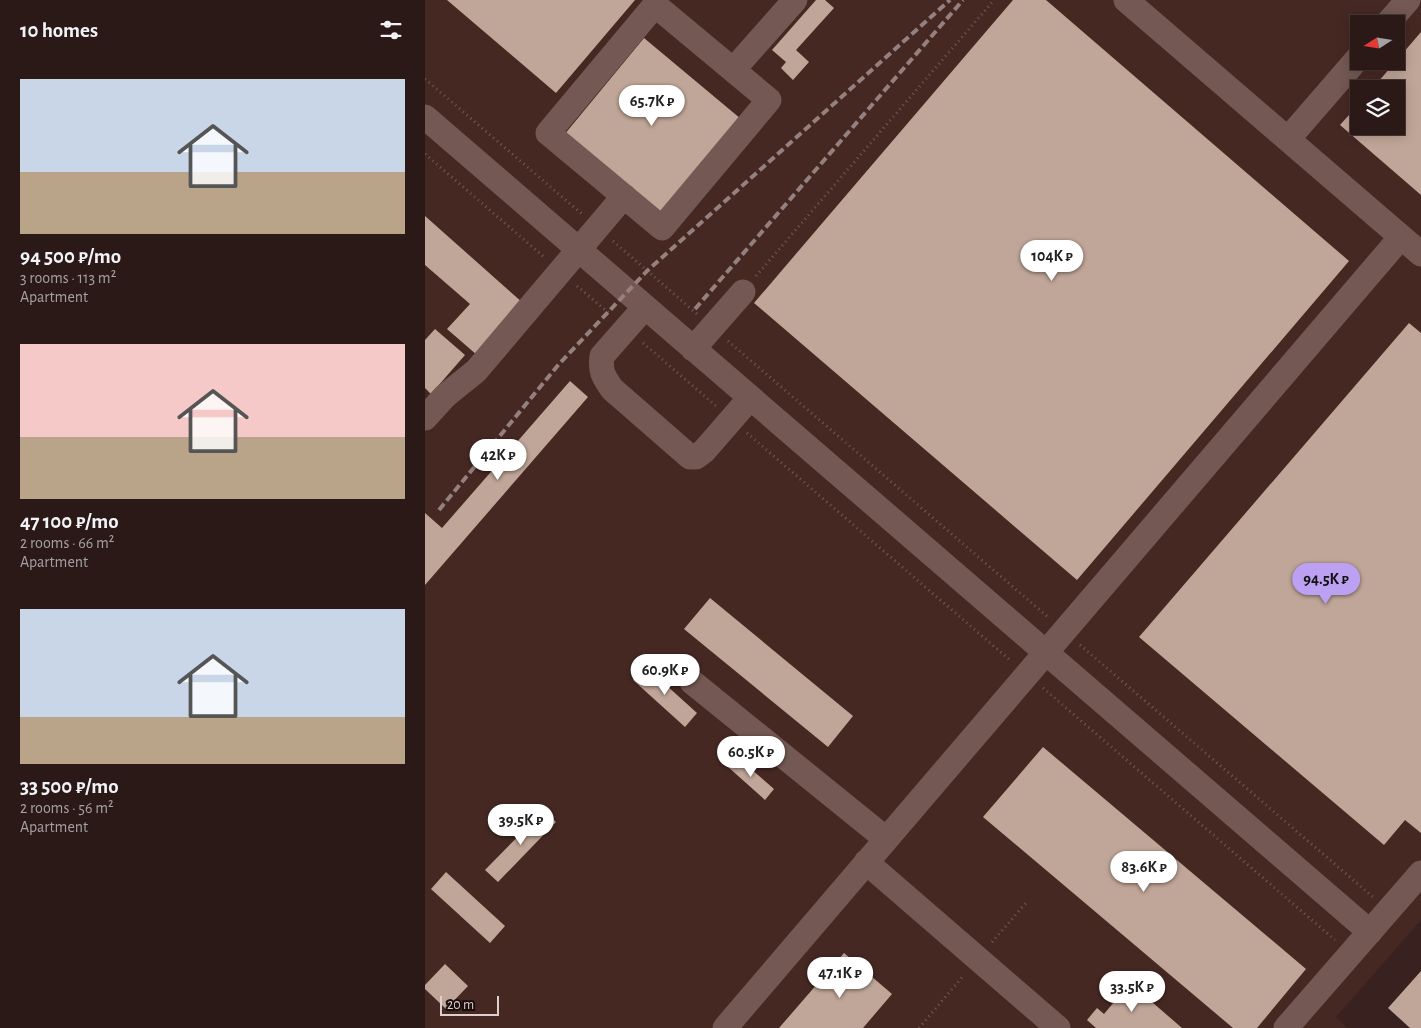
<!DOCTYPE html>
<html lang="en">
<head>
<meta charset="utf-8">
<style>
	:root { --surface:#2a1916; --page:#362623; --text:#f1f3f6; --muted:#a5a0a1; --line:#463835; --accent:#bca0f2 }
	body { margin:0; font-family:"Alegreya Sans",sans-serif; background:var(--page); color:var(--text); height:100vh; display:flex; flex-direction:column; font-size:19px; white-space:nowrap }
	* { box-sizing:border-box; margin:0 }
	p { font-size:16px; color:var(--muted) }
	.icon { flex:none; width:28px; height:28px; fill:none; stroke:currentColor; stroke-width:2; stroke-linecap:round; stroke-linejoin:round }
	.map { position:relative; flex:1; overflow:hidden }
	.drawer { display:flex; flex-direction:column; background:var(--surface); width:425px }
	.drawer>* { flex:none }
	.needle { width:32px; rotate:258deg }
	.controls { position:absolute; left:925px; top:15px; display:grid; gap:10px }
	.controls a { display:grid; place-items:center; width:55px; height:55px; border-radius:0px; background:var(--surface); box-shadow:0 2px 12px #0003,0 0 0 1px var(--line); font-size:25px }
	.scale { position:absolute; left:15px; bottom:12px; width:59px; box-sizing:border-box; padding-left:5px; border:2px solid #dececc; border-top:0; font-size:14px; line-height:18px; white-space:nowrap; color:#dececc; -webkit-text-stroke:4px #180e0c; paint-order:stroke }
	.price { position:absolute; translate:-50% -42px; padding:0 11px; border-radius:18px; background:#fff; color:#222; font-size:16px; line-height:32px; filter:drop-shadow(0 1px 2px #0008) }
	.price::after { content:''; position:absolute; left:50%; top:30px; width:15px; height:11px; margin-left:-8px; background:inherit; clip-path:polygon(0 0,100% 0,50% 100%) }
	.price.on { background:var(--accent); color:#111 }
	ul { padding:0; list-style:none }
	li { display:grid; align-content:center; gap:10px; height:265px; padding:0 20px }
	li span { display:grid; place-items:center; height:155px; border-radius:0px; color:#555 }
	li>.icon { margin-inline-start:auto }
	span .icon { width:90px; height:90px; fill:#fffc; stroke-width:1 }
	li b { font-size:21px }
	h2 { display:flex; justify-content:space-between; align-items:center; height:60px; padding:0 20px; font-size:21px }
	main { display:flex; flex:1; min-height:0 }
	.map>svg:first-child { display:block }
</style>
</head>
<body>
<main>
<section class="drawer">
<h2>10 homes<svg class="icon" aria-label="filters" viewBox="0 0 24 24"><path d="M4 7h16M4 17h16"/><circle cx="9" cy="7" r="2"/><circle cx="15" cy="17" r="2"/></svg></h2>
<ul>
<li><span style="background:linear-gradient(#c9d6e8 60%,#b9a48a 0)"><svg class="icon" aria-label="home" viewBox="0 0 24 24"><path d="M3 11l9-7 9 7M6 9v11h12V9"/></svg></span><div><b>94 500 ₽/mo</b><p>3 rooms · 113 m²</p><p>Apartment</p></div></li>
<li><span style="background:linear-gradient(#f6c9c9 60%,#b9a48a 0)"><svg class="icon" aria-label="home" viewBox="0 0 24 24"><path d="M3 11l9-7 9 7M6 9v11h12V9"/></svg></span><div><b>47 100 ₽/mo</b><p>2 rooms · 66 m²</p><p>Apartment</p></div></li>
<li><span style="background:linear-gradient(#c9d6e8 70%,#b9a48a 0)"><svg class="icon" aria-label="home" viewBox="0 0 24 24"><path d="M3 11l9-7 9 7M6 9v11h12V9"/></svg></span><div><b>33 500 ₽/mo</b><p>2 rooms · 56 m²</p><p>Apartment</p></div></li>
</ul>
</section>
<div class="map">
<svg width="996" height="1028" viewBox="0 0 996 1028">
	<rect width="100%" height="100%" fill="#38211e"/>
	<!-- built -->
	<path fill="#462823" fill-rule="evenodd" d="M 0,0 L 996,0 L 996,920 L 911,1017 L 922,1028 L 0,1028 ZM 934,24 L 971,24 L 971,61 L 934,61 ZM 934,89 L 971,89 L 971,126 L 934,126 Z"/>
	<!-- building -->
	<path fill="#c0a698" d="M 22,0 L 210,0 L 131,93 Z
		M 391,0 L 400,0 L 409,8 L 371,50 L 384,62 L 368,80 L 356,68 L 361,62 L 347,50 Z
		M 588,0 L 621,0 L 924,261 L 652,580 L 329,303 Z
		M 996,32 L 996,195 L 915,125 L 934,104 L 934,126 L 971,126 L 971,89 L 947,89 Z
		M 219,38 L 316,119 L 235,216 L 139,135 Z
		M 0,216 L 98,303 L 52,355 L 22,329 L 45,304 L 0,265 Z
		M 984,323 L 996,333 L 996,833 L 980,820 L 959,845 L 714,637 Z
		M 10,329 L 40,355 L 6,394 L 0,388 L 0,340 Z
		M 145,381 L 163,397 L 0,585 L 0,513 L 17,528 Z
		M 285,598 L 428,716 L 403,747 L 259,629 Z
		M 220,666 L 272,713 L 260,727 L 208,680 Z
		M 618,747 L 881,969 L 832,1028 L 808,1028 L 558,817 Z
		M 311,756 L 349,789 L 340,800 L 302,766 Z
		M 119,810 L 131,822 L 73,882 L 60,870 Z
		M 21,872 L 80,926 L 65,943 L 6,889 Z
		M 419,953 L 467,994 L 438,1028 L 354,1028 Z
		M 20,964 L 43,986 L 21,1009 L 0,989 L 0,985 Z
		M 996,971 L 996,1028 L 985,1028 L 963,1008 Z
		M 705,983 L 757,1028 L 671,1028 L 662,1020 L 672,1008 L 679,1014 Z"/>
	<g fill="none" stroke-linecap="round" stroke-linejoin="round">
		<!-- path -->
		<path stroke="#6f5a58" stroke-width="3" stroke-dasharray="1 4" stroke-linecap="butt" d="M 0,79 L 157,214
			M 0,154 L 119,257
			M 188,241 L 272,314
			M 331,276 L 569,0
			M 152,286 L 185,314
			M 303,341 L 624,618
			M 218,343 L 291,406
			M 322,433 L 586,661
			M 655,645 L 948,897
			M 618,688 L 910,940
			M 567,942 L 601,903
			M 494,1028 L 539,975"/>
		<!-- minor -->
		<path stroke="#735853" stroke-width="25" d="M 701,0 L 996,254
			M 230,5 L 344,100 L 237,228 L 123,133 Z
			M 962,24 L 983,0
			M 308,70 L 370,0
			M 0,117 L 945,932
			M 863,139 L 934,57
			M 220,307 L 177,356 C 175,371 178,376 187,389 L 265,457 L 271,457 L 279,451 L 325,398
			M 268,349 L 318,292
			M 0,418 L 20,396 L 51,371 L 199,196
			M 267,682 L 461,839
			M 441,862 L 633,1028
			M 300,1028 L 976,237
			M 861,1028 L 996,873"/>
		<!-- rail -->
		<path stroke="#94807e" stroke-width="4" stroke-dasharray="8 4" stroke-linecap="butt" d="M 270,309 L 538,0
			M 14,510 L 134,364 L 222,271 L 525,0"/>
	</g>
</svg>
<div class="controls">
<a><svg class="needle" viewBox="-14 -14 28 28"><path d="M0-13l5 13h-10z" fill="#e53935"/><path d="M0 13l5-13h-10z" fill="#a5a0a1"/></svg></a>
<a><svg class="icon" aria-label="layers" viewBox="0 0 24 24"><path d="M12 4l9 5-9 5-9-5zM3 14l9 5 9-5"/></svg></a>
</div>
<div class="scale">20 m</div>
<b class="price" style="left:227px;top:127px">65.7K ₽</b>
<b class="price" style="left:627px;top:282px">104K ₽</b>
<b class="price" style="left:73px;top:481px">42K ₽</b>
<b class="price on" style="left:901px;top:605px">94.5K ₽</b>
<b class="price" style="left:240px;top:696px">60.9K ₽</b>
<b class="price" style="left:326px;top:778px">60.5K ₽</b>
<b class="price" style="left:96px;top:846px">39.5K ₽</b>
<b class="price" style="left:719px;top:893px">83.6K ₽</b>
<b class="price" style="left:415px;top:999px">47.1K ₽</b>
<b class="price" style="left:707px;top:1013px">33.5K ₽</b>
</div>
</main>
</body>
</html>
